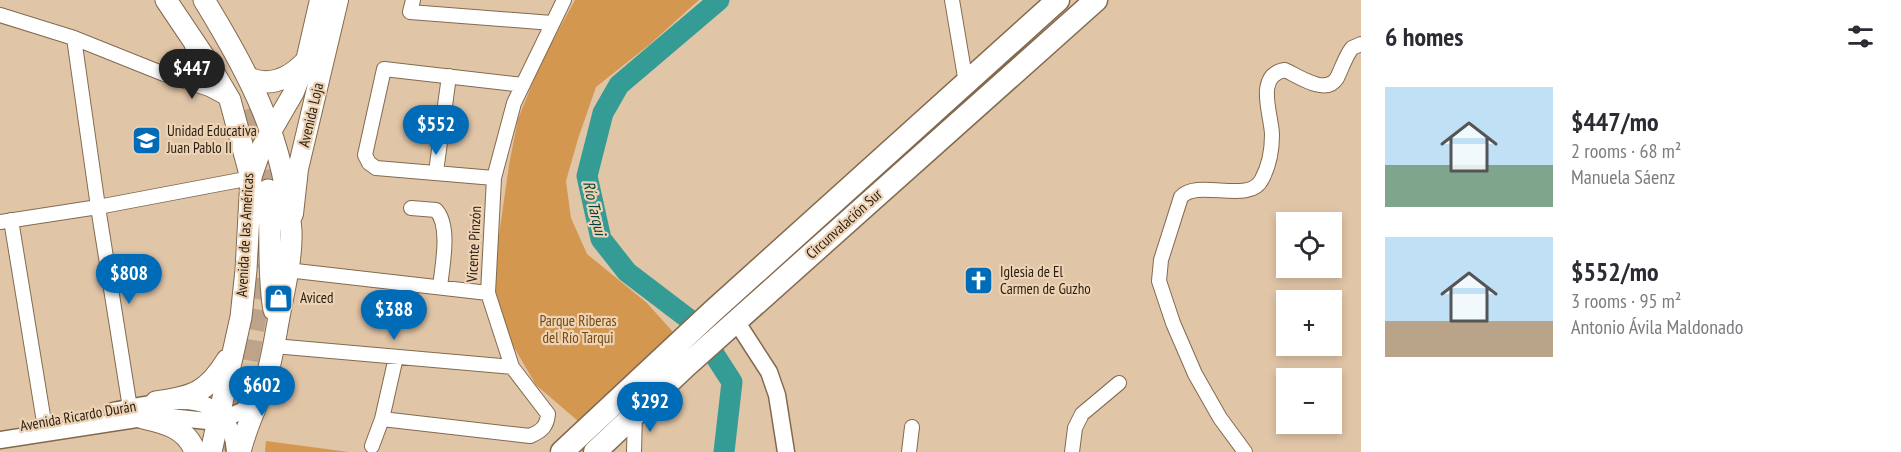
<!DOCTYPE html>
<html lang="en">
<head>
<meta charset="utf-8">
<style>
	:root { --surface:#fff; --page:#f2f2f3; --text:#2b2b33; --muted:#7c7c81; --accent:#006cb7 }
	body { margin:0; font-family:"PT Sans Narrow",sans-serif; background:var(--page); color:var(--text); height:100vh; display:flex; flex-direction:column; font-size:22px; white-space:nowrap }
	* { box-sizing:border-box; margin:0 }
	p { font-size:20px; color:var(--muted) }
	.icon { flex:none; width:33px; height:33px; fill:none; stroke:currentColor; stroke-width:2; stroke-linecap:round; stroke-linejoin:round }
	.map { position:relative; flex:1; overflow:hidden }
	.sheet { display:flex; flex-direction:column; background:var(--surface); width:540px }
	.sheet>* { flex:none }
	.buttons { position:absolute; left:1276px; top:212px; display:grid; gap:12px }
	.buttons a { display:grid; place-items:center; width:66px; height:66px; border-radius:0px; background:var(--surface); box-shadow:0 3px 9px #0003; font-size:30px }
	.price { position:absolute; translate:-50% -51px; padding:0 14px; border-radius:21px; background:var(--accent); color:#fff; font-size:20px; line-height:39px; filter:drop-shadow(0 2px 3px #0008) }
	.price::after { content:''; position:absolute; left:50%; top:36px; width:18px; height:14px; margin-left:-9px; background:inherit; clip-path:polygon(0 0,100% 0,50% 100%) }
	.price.selected { background:#222; color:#fff }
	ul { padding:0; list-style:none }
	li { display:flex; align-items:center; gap:18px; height:150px; padding:0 24px }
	li span { display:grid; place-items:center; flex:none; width:168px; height:120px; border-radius:0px; color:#555 }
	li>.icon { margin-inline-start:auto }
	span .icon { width:72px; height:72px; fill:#fffc; stroke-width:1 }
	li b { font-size:26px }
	h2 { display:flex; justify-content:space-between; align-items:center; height:72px; padding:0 24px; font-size:26px }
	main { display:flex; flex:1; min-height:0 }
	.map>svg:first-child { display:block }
</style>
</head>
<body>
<main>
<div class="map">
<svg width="1361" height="452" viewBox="0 0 1361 452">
	<rect width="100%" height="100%" fill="#e1c5a7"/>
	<!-- green -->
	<path fill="#d39750" d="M 575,0 L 699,0 L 649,45 L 596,87 L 578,139 L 566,181 L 571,218 L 587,254 L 647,303 L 673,332 L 578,421 L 536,385 L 508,337 L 492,284 L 509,165 L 518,119 L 542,60 Z
		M 266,441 L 349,452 L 265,452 Z"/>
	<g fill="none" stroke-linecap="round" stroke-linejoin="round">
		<!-- river -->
		<path stroke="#359c95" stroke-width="21" d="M 719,0 L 619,85 L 603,113 L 587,176 L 601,239 L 627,272 L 694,323 L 732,382 L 724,452"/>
		<!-- primary-tunnel -->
		<path stroke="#bca389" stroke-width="21" stroke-dasharray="21 10" stroke-linecap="butt" d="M 245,110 L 252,128 L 255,155
			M 261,139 L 268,190 L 267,206
			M 232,452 L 265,265"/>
		<defs>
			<path id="minor" d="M 413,0 L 410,12 L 552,23
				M 952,0 L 966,83
				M 0,15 L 74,38 L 164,74 L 209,89 L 228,99
				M 74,38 L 98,207 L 130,408
				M 169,74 C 185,73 190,69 197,55 L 192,46
				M 436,172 L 449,76
				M 494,178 L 376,168 L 369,163 L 365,155 L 384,69 L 523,85
				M 411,208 L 436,210 C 451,226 442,267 440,287
				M 11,220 L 44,422
				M 0,222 L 98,207 L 251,178
				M 287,270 L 488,293
				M 274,346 L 512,367
				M 382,419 L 530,436 C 542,431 547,426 548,414 L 512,367 L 488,293 L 494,178 L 514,103 L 564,0
				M 372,446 L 382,419 L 396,357
				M 634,452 L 635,413
				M 909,452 L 912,427
				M 1072,452 L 1075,428 L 1082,414 L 1119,383
				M 1245,452 L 1220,418 L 1195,374 L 1173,323 L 1159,281 L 1161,260 L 1181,197 C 1198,178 1250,205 1262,179 C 1269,166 1272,149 1272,135 C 1272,116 1254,75 1285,70 C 1298,76 1326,96 1337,78 C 1342,68 1345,57 1352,48 L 1361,44"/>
			<path id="tertiary" d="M 736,321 L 769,372 L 777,395 L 786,452
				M 113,411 C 160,403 230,380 235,452
				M 0,440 L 143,418 L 179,418 L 217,422 L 242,411 L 251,404 L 256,396"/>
			<path id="secondary" d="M 251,178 L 262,147 L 294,92 L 306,61 L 320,0
				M 293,214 L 298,169 L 338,0"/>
			<path id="primary" d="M 166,0 L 207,61 L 230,100 L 251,178 L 246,270 L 241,317 L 211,452
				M 204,0 C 250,75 285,141 291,231 C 292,259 284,289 279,317 C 275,338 272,359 266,379 C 258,404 246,426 240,452
				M 249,78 C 272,88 291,77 306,61
				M 268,190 C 272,230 267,271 274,310
				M 156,402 C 192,397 207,393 227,360
				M 143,418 C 165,423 187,428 195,452"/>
			<path id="trunk" d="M 562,452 L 713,311 L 1058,0
				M 595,452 L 686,366 L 1096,0"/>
		</defs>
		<!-- minor casing -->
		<use href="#minor" stroke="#836a4f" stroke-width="16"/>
		<!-- tertiary casing -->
		<use href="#tertiary" stroke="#836a4f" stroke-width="19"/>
		<!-- secondary casing -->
		<use href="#secondary" stroke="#836a4f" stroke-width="22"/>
		<!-- primary casing -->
		<use href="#primary" stroke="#836a4f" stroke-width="23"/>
		<!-- trunk casing -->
		<use href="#trunk" stroke="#836a4f" stroke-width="25"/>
		<!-- minor -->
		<use href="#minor" stroke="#fff" stroke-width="14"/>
		<!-- tertiary -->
		<use href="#tertiary" stroke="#fff" stroke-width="16"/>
		<!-- secondary -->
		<use href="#secondary" stroke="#fff" stroke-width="20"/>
		<!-- primary -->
		<use href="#primary" stroke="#fff" stroke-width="21"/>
		<!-- trunk -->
		<use href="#trunk" stroke="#fff" stroke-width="22"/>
	</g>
	<!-- icons -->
	<defs>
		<symbol id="school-square" viewBox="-11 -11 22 22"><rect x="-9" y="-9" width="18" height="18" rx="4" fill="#006cb7" stroke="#eed2b4"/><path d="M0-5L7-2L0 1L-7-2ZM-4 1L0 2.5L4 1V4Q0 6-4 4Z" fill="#fff"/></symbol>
		<symbol id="church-square" viewBox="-11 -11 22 22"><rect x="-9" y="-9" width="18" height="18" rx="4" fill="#006cb7" stroke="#eed2b4"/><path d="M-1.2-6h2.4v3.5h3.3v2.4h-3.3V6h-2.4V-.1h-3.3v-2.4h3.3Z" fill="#fff"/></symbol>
		<symbol id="shop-square" viewBox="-11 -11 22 22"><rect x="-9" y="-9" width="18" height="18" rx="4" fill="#006cb7" stroke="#eed2b4"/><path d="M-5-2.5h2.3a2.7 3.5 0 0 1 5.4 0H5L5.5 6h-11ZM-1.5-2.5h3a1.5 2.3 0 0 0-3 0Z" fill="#fff"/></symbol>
	</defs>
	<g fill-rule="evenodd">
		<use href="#school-square" x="130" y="124" width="33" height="33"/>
		<use href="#church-square" x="962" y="264" width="33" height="33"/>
		<use href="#shop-square" x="262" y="282" width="33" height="33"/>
	</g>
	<g text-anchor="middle" stroke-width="4.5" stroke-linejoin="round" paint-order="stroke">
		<!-- street labels -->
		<g font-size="15" fill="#271d12" stroke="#eed2b4">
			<text transform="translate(311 115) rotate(-77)" y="5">Avenida Loja</text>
			<text transform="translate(844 224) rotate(-42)" y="5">Circunvalación Sur</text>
			<text transform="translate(245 235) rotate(-87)" y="5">Avenida de las Américas</text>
			<text transform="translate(474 244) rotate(-87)" y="5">Vicente Pinzón</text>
			<text transform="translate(78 416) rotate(-10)" y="5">Avenida Ricardo Durán</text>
		</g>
		<!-- poi labels -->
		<g font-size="15" fill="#271d12" stroke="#eed2b4" text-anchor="start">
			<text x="167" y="136">Unidad Educativa<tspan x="167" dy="17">Juan Pablo II</tspan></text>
			<text x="1000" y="277">Iglesia de El<tspan x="1000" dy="17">Carmen de Guzho</tspan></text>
			<text x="300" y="303">Aviced</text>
		</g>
		<!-- park labels -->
		<g font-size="15" fill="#724910" stroke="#eed2b4">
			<text x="578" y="326">Parque Riberas<tspan x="578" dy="17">del Río Tarqui</tspan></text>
		</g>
		<!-- water labels -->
		<g font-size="16" font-style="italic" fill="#01423e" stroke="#eed2b4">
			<text transform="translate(595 208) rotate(77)" y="6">Río Tarqui</text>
		</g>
	</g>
</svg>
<div class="buttons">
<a><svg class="icon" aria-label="locate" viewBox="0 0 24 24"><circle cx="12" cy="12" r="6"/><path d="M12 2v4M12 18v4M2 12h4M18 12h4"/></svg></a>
<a>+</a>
<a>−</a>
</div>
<b class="price selected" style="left:192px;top:100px">$447</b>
<b class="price" style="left:436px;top:156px">$552</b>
<b class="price" style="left:129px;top:305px">$808</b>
<b class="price" style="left:394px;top:341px">$388</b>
<b class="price" style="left:262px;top:417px">$602</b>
<b class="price" style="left:650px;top:433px">$292</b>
</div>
<section class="sheet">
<h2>6 homes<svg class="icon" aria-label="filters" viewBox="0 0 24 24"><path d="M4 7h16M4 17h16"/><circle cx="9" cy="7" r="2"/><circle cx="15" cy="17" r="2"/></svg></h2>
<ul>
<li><span style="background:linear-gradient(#bfe0f5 65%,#7fa58c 0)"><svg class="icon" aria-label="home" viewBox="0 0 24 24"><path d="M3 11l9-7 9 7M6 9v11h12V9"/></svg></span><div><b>$447/mo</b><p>2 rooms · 68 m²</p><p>Manuela Sáenz</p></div></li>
<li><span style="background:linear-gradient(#bfe0f5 70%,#b9a48a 0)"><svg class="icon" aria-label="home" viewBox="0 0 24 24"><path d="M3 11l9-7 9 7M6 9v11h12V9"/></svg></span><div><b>$552/mo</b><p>3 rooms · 95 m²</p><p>Antonio Ávila Maldonado</p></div></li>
</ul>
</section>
</main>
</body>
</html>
